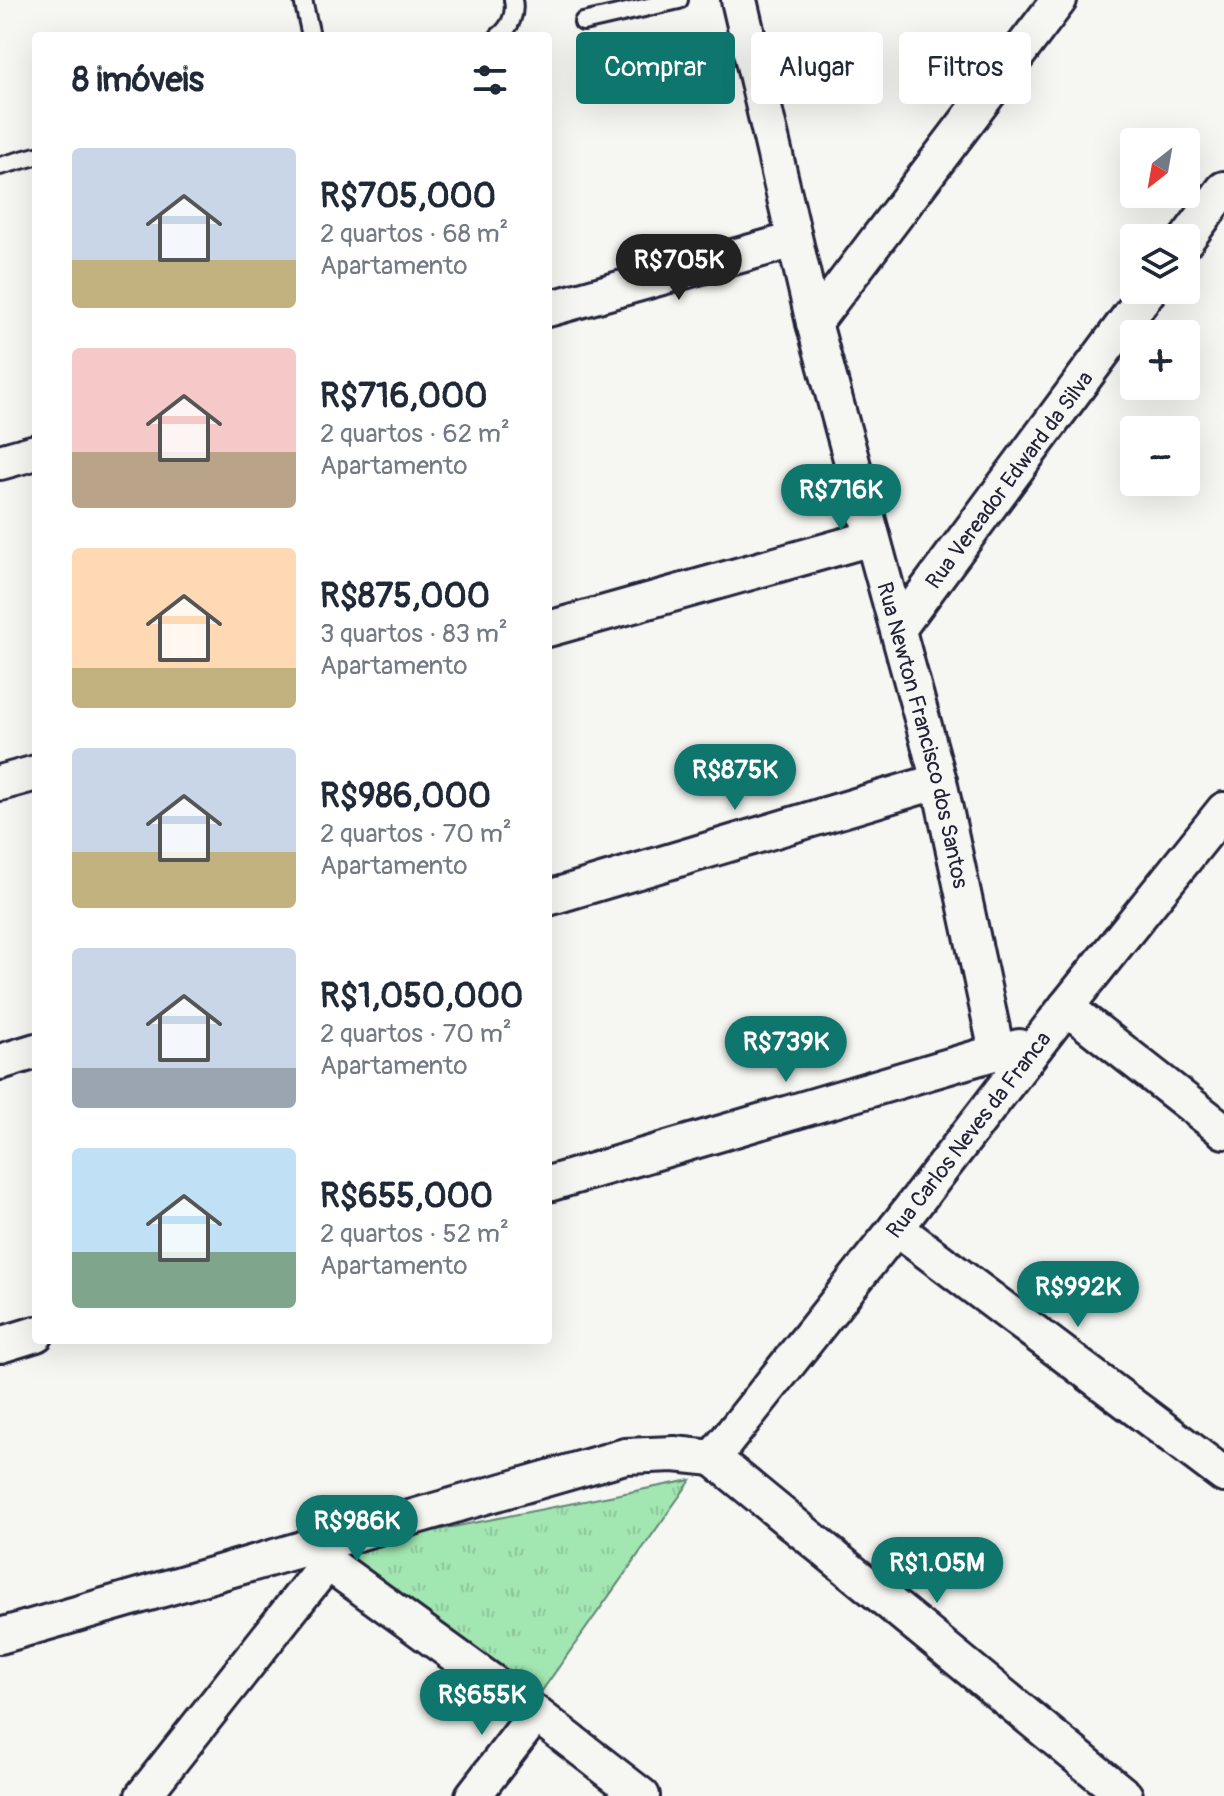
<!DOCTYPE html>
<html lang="pt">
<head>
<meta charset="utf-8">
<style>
	:root { --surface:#fff; --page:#f2f2f3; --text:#1f2937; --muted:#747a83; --accent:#0f766e }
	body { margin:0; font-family:Pangolin,sans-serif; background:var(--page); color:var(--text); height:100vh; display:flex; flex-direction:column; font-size:30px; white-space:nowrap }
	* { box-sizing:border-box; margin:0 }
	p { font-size:26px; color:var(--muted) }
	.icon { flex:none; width:44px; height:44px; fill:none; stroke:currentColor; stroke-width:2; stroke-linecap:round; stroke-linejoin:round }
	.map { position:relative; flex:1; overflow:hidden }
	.drawer { position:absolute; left:32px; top:32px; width:520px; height:1312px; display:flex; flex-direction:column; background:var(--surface); border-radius:8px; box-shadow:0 8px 32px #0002 }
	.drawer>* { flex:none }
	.banner { position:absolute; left:576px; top:32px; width:528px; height:72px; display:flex; gap:16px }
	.needle { width:52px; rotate:211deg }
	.buttons { position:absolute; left:1120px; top:128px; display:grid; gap:16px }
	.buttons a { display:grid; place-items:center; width:80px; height:80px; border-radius:8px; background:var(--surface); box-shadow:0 8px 32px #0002; font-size:40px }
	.price { position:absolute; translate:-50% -68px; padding:0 18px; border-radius:28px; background:var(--accent); color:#fff; font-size:26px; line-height:52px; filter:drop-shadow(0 2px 4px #0008) }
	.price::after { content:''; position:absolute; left:50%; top:48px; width:24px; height:18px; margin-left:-12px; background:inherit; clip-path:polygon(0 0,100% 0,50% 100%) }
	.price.active { background:#222; color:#fff }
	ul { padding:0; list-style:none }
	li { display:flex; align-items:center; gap:24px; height:200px; padding:0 40px }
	li span { display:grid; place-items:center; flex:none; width:224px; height:160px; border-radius:8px; color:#555 }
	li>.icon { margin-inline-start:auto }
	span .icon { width:96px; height:96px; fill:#fffc; stroke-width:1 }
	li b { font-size:34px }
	h2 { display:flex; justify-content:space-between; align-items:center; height:96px; padding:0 40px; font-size:34px }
	.tag { padding:0 28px; border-radius:8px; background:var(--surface); box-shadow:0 8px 32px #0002; font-size:28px; line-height:72px }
	.tag.active { background:var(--accent); color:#fff }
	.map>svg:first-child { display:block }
</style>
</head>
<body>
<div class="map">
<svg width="1224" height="1796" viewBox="0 0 1224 1796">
	<defs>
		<pattern id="park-tufts" width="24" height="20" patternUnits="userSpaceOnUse" patternTransform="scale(2)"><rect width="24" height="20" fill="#a2e6b1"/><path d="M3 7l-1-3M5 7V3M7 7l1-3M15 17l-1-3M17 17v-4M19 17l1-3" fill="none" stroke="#8bc599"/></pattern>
	</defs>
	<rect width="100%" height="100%" fill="#f6f6f2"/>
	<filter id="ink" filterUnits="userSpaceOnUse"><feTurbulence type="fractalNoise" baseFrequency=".0125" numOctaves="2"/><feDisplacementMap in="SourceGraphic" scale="16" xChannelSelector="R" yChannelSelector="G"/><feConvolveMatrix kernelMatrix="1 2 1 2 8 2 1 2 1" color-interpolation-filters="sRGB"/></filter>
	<g filter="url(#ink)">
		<!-- park -->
		<path fill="url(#park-tufts)" stroke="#628476" stroke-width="2" d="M 691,1480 L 534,1702 L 341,1549 Z"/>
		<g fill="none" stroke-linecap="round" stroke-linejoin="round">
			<defs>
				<path id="lane" d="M 303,0 L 311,36
					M 583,22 L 679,0
					M 499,36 C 510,28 516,14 513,0
					M 0,166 L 36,156"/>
				<g id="street">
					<path id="s1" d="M 739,0 L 814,323 L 939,781 L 997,1052"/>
					<path d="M 1186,240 L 1224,189"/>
					<path d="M 548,309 L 794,240"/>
					<path d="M 814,323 L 1059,0"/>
					<path d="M 0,462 L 36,452"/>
					<path d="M 548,629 L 872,538"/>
					<path id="s2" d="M 898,629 L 1149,290"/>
					<path d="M 0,783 L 36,773"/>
					<path d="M 548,898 L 939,781"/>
					<path d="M 1066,1007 L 1224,1131"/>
					<path d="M 0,1062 L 36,1051"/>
					<path d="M 548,1184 L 997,1052 L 1019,1047"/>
					<path d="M 896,1228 L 1224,1475"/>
					<path d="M 0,1345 L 36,1334"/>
					<path id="s3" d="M 713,1458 L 896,1228 L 1066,1007 L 1224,810"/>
					<path d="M 713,1458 L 1125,1796"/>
					<path d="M 306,1547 L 536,1714 L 642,1796"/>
					<path d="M 0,1636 L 625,1456 L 674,1454 L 713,1458"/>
					<path d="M 143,1796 L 327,1563"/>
					<path d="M 473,1796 L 536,1714"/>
				</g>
			</defs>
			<!-- lane casing -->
			<use href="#lane" stroke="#22223b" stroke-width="22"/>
			<!-- street casing -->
			<use href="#street" stroke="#22223b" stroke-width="40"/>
			<!-- lane -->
			<use href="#lane" stroke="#f6f6f2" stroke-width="16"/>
			<!-- street -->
			<use href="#street" stroke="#f6f6f2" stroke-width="34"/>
		</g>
	</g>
	<g text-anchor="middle" stroke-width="6" stroke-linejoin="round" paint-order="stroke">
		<!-- street labels -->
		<g font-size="22" fill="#22223b" stroke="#f6f6f2">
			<text dy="8" stroke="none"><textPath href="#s2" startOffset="186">Rua Vereador Edward da Silva</textPath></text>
			<text dy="8" stroke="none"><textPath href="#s1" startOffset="758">Rua Newton Francisco dos Santos</textPath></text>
			<text dy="8" stroke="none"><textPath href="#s3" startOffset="412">Rua Carlos Neves da Franca</textPath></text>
		</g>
	</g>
</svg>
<div class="buttons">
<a><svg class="needle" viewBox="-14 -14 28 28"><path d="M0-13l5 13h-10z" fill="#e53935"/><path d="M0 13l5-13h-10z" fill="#747a83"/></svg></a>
<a><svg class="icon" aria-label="layers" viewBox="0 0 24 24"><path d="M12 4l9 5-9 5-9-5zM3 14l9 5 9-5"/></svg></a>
<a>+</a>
<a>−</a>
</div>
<b class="price active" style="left:679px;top:302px">R$705K</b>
<b class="price" style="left:841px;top:532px">R$716K</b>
<b class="price" style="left:735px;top:812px">R$875K</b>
<b class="price" style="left:786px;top:1084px">R$739K</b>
<b class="price" style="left:1078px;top:1329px">R$992K</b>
<b class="price" style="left:357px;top:1563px">R$986K</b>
<b class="price" style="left:937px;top:1605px">R$1.05M</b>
<b class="price" style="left:482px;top:1737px">R$655K</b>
<div class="banner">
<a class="tag active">Comprar</a>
<a class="tag">Alugar</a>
<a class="tag">Filtros</a>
</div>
<section class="drawer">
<h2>8 imóveis<svg class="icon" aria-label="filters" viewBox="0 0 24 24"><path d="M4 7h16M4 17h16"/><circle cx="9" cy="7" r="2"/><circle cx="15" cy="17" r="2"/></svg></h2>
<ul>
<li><span style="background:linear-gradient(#c9d6e8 70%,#c2b280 0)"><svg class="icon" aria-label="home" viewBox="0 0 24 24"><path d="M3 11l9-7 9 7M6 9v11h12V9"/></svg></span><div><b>R$705,000</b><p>2 quartos · 68 m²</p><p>Apartamento</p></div></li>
<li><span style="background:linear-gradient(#f6c9c9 65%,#b9a48a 0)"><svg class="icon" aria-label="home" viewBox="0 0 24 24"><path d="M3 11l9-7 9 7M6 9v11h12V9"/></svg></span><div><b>R$716,000</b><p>2 quartos · 62 m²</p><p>Apartamento</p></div></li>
<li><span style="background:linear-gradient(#ffd9b3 75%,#c2b280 0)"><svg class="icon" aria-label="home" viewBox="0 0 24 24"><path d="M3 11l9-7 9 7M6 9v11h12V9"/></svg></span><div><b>R$875,000</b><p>3 quartos · 83 m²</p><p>Apartamento</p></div></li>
<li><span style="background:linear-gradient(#c9d6e8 65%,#c2b280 0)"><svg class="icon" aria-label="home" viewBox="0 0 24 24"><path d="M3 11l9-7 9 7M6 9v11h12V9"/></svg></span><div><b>R$986,000</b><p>2 quartos · 70 m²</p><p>Apartamento</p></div></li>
<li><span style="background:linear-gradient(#c9d6e8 75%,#9aa5b1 0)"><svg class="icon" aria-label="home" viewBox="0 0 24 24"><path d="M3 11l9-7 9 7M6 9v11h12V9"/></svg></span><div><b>R$1,050,000</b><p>2 quartos · 70 m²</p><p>Apartamento</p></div></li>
<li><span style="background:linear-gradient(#bfe0f5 65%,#7fa58c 0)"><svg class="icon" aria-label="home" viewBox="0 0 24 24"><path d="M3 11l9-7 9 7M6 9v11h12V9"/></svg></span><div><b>R$655,000</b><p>2 quartos · 52 m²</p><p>Apartamento</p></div></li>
</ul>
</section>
</div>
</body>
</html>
